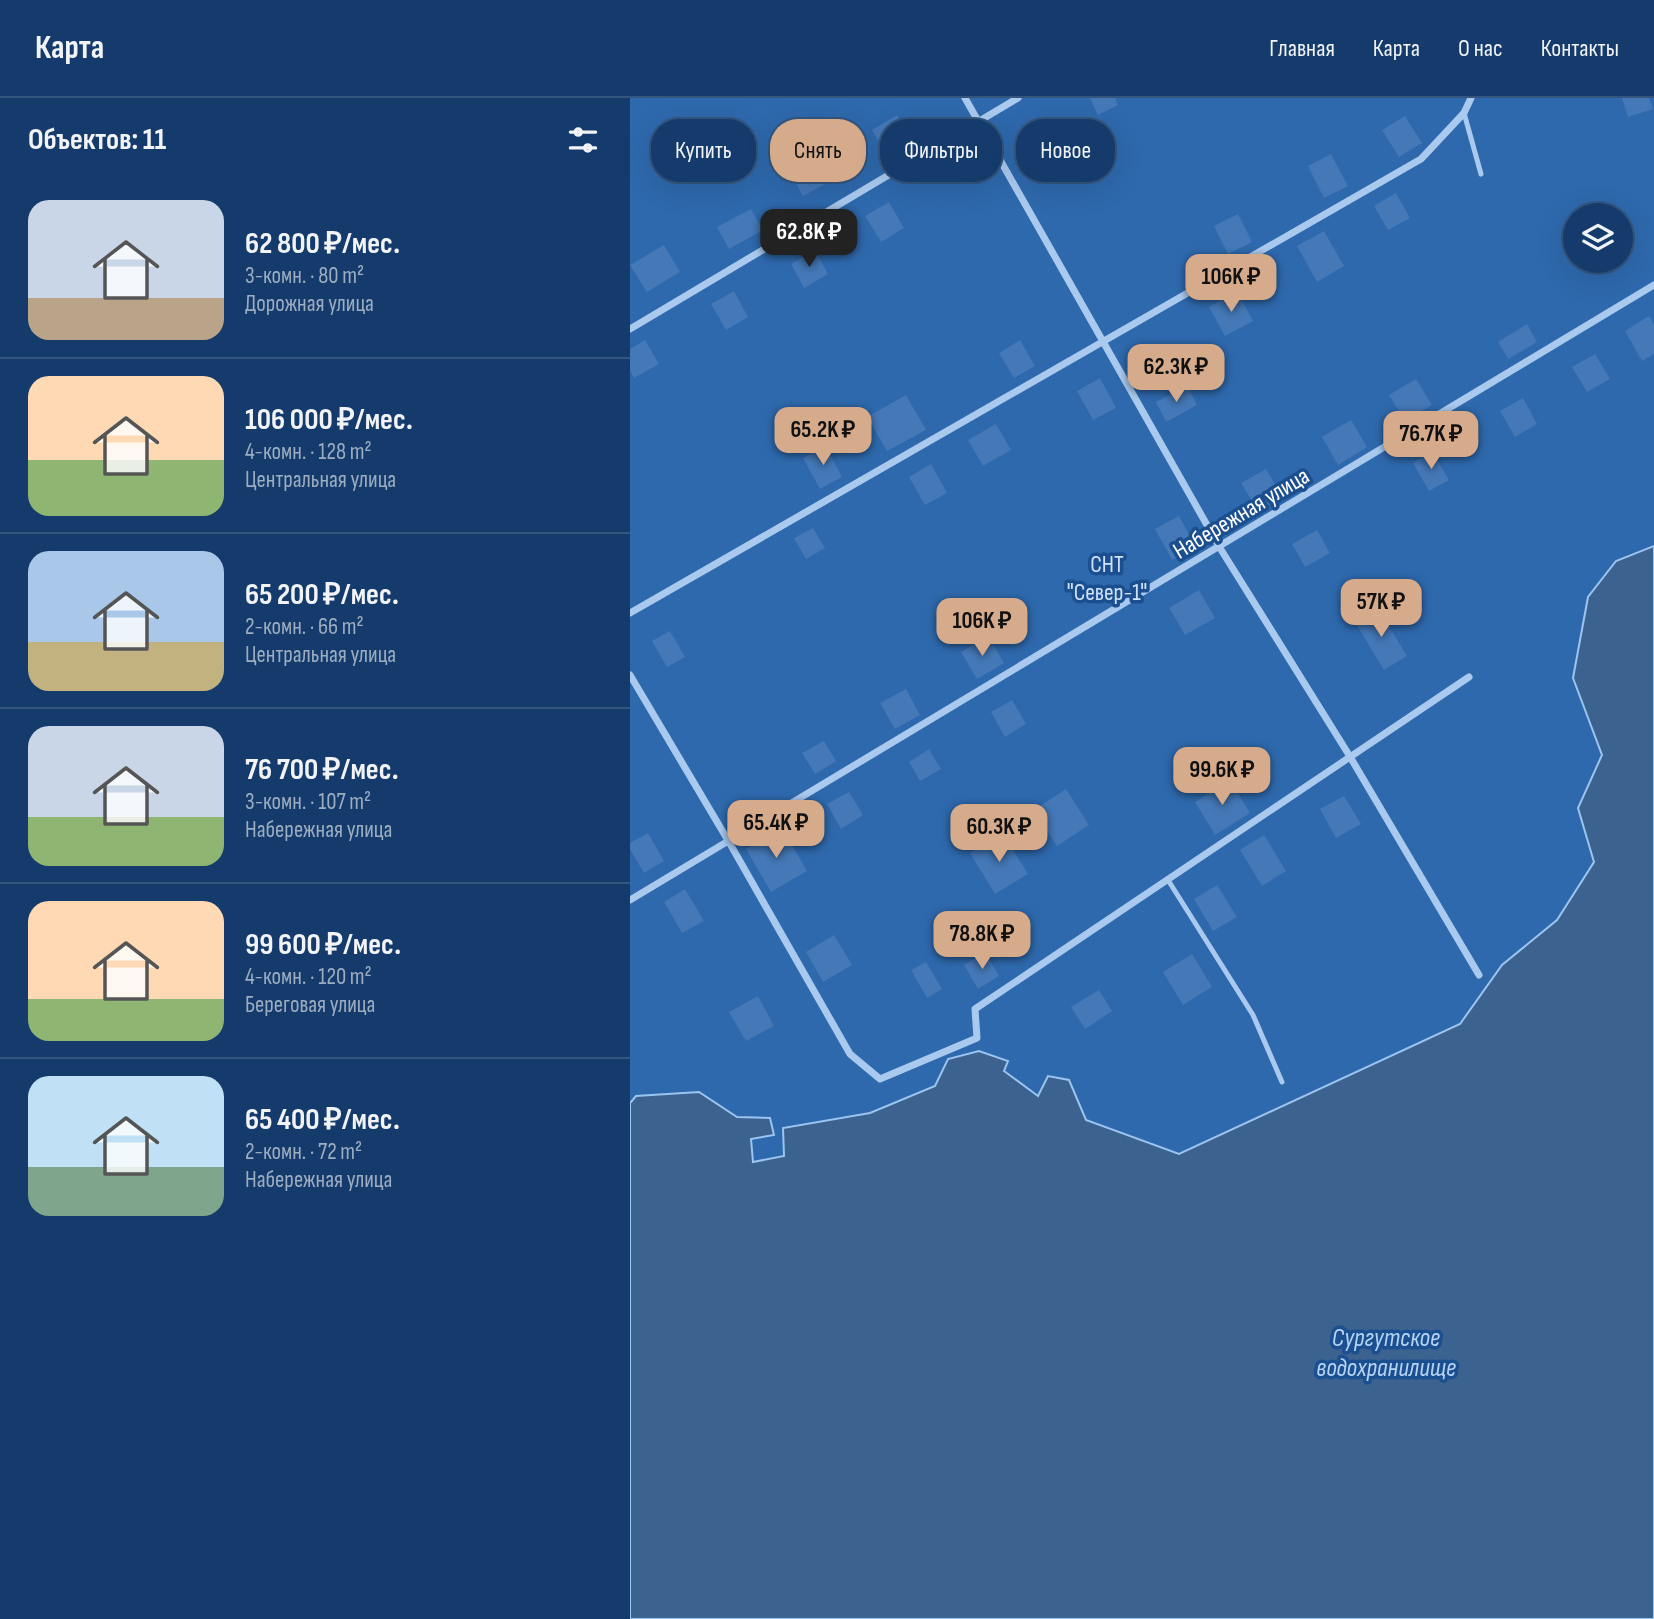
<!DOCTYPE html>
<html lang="ru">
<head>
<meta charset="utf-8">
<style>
	:root { --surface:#143b6b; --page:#214673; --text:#f1f3f6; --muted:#9dadc1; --line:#33557e; --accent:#d6ab8b }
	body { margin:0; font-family:"Sofia Sans Condensed",sans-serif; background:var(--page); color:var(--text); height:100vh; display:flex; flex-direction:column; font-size:26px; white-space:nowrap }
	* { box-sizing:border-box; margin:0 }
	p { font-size:23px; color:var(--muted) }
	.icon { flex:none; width:38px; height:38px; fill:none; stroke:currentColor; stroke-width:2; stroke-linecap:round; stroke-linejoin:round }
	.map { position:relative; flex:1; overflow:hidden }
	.panel { display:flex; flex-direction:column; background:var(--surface); width:630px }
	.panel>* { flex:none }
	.banner { position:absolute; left:21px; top:21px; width:665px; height:63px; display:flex; gap:14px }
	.controls { position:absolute; left:933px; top:105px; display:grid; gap:14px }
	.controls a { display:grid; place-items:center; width:70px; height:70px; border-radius:50%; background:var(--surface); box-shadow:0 7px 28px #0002,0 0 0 2px var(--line); font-size:35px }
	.price { position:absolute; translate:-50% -60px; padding:0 16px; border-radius:14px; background:var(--accent); color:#111; font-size:23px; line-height:46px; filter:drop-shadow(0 2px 4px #0008) }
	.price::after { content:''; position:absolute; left:50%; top:42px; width:21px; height:16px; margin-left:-10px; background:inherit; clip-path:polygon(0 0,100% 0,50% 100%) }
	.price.active { background:#222; color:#fff }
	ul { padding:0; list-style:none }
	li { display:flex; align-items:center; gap:21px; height:175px; padding:0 28px }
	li+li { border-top:2px solid var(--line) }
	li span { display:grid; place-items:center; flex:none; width:196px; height:140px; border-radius:21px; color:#555 }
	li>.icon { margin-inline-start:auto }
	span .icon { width:84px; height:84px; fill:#fffc; stroke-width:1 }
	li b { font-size:30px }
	h2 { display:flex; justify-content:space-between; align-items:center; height:84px; padding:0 28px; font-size:30px }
	.chip { padding:0 24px; border-radius:28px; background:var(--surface); box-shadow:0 7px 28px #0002,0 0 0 2px var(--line); font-size:24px; line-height:63px }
	.chip.active { background:var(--accent); color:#111 }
	header { display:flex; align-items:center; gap:42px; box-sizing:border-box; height:98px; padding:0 35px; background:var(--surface); border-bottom:2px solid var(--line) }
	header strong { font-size:33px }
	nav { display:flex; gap:38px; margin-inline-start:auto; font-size:24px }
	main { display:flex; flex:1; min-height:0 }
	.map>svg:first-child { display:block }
</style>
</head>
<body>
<header>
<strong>Карта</strong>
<nav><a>Главная</a><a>Карта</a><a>О нас</a><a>Контакты</a></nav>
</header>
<main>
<section class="panel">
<h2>Объектов: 11<svg class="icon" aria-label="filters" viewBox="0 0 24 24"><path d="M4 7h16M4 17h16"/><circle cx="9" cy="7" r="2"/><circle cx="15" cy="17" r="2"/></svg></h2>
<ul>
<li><span style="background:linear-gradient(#c9d6e8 70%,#b9a48a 0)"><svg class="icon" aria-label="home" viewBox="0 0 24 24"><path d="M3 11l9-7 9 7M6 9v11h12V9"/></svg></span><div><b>62 800 ₽/мес.</b><p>3-комн. · 80 m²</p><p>Дорожная улица</p></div></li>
<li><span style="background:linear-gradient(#ffd9b3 60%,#8fb573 0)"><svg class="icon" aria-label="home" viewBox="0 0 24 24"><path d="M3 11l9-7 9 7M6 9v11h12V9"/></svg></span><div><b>106 000 ₽/мес.</b><p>4-комн. · 128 m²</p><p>Центральная улица</p></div></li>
<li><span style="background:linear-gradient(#a9c7e8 65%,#c2b280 0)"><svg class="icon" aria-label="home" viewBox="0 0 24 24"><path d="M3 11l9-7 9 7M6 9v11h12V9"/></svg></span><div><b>65 200 ₽/мес.</b><p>2-комн. · 66 m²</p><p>Центральная улица</p></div></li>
<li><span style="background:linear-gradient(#c9d6e8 65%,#8fb573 0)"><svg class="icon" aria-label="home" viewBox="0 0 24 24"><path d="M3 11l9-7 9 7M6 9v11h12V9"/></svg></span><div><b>76 700 ₽/мес.</b><p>3-комн. · 107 m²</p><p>Набережная улица</p></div></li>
<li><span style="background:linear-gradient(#ffd9b3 70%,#8fb573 0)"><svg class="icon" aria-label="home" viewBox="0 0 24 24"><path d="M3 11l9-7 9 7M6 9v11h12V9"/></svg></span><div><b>99 600 ₽/мес.</b><p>4-комн. · 120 m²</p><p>Береговая улица</p></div></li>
<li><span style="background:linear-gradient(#bfe0f5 65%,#7fa58c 0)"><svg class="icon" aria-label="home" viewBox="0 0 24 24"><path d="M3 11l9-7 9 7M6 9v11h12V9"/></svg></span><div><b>65 400 ₽/мес.</b><p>2-комн. · 72 m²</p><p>Набережная улица</p></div></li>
</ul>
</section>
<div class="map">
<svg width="1024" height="1521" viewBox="0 0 1024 1521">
	<rect width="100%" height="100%" fill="#1b4f8f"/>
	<!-- green -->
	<path fill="#2e69ad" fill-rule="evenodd" d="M 0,0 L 1024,0 L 1024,448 L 986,463 L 943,580 L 972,657 L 948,710 L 964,764 L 927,822 L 872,867 L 830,926 L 549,1056 L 456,1022 L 439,982 L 408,998 L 373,973 L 378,964 L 318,961 L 305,988 L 240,1015 L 153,1030 L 154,1059 L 122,1064 L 121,1041 L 140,1020 L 107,1019 L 69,994 L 6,998 L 0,1005 ZM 945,117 L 990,117 L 990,163 L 945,163 Z"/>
	<!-- water -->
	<path fill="#3c6290" stroke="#9cc4f0" stroke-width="2" d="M 1024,448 L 1024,1521 L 0,1521 L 0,1005 L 6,998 L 69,994 L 107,1019 L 140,1020 L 144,1037 L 121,1041 L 123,1064 L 154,1058 L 153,1030 L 240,1015 L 305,988 L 318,961 L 349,953 L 378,963 L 374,973 L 408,998 L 418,978 L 439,982 L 456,1022 L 549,1056 L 830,926 L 872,867 L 927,822 L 964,764 L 948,710 L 972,657 L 943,580 L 958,499 L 986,463 Z"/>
	<!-- building -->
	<path fill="#4478b7" d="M 460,0 L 485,0 L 488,7 L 468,17 Z
		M 992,0 L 1019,0 L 1023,11 L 998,19 Z
		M 267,17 L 284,45 L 259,60 L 242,32 Z
		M 775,18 L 792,45 L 769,59 L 752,32 Z
		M 181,56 L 197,85 L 173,98 L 157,69 Z
		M 701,56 L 718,88 L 694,100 L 678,68 Z
		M 766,95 L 780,120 L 758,132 L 744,108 Z
		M 259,104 L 274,130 L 251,144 L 235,118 Z
		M 121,111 L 133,132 L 99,151 L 87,129 Z
		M 608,116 L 622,144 L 598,156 L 584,128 Z
		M 694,133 L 714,168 L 687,184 L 667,148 Z
		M 34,147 L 50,174 L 17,194 L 0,167 Z
		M 185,152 L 198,176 L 174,190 L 161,166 Z
		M 104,193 L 118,219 L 96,232 L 81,206 Z
		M 607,193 L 623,223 L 595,238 L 579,209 Z
		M 1019,218 L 1024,226 L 1024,256 L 1012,263 L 995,233 Z
		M 897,226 L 907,244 L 878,261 L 868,244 Z
		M 15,242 L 29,266 L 4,280 L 0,273 L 0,251 Z
		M 390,242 L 405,268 L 384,280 L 369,255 Z
		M 965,256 L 980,281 L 957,294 L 942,269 Z
		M 470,280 L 486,310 L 463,322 L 447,293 Z
		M 786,281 L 802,307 L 775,323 L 759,297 Z
		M 557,287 L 567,307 L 536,324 L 526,304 Z
		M 276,297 L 296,332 L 257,353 L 237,319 Z
		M 893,300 L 907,326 L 885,339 L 870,313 Z
		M 721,322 L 737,349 L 708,367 L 692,339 Z
		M 366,326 L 381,352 L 353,368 L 338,342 Z
		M 195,347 L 212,379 L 190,391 L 173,360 Z
		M 802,353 L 819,382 L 799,393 L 783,365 Z
		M 301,366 L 317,395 L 295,407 L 279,379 Z
		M 636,371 L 652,399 L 628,413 L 611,385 Z
		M 549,418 L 566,449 L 542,462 L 525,431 Z
		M 183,430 L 195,450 L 176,461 L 164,440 Z
		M 687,432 L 700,455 L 675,469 L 662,446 Z
		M 569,492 L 585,520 L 555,537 L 539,510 Z
		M 748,510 L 777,558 L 754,572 L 725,524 Z
		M 40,533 L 55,559 L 37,569 L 22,543 Z
		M 358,538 L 374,565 L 347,581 L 331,554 Z
		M 276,591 L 290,617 L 265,631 L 250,605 Z
		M 382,602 L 396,626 L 375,639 L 361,614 Z
		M 194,643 L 206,663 L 185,676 L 172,655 Z
		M 299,651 L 311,671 L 290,683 L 279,664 Z
		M 600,682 L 620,715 L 585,737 L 565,704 Z
		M 436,691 L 459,727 L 427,748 L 404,712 Z
		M 219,694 L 233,717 L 211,731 L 197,706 Z
		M 714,698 L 731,726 L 706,740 L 690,711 Z
		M 152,730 L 177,773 L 141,794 L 116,751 Z
		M 18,735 L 34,763 L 14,775 L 0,751 L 0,745 Z
		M 372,735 L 398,776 L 365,796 L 340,755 Z
		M 634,737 L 656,773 L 632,788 L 610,752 Z
		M 587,787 L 607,819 L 583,833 L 564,801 Z
		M 55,791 L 74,823 L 52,835 L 34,804 Z
		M 204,837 L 222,867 L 193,884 L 176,854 Z
		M 355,854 L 369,878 L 348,891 L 334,867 Z
		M 562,856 L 582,889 L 553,907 L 533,874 Z
		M 296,864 L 312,891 L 297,900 L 281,872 Z
		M 469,892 L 482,913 L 455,931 L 441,909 Z
		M 128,898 L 144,928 L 116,943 L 99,914 Z"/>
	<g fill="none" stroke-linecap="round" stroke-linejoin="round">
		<!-- lane -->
		<path stroke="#a9c9ee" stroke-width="5" d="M 834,15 L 851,76
			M 538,782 L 623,917 L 652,984"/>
		<!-- street -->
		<path stroke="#a9c9ee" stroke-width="7" d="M 335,0 L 590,450 L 719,657 L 849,877
			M 0,231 L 388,0
			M 0,515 L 791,61 L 834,15 L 841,0
			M 0,577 L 99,744 L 220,956 L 250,981 L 347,940 L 345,911 L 839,579
			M 0,802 L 1024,187"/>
	</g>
	<g text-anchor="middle" stroke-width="7" stroke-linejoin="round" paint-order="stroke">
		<!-- street labels -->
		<g font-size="24" fill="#fff" stroke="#1b4f8f">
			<text transform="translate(611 415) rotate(-31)" y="8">Набережная улица</text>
		</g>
		<!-- park labels -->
		<g font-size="24" fill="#cfe3fa" stroke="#1b4f8f">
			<text x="477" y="474">СНТ<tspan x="477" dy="28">"Север-1"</tspan></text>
		</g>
		<!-- water labels -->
		<g font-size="26" font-style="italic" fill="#b5d3f5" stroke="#1b4f8f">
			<text x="756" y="1248">Сургутское<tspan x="756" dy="30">водохранилище</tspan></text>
		</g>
	</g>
</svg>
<div class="controls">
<a><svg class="icon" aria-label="layers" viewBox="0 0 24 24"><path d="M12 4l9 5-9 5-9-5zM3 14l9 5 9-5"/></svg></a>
</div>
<b class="price active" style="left:179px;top:171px">62.8K ₽</b>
<b class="price" style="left:601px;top:216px">106K ₽</b>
<b class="price" style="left:546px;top:306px">62.3K ₽</b>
<b class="price" style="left:193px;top:369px">65.2K ₽</b>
<b class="price" style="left:801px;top:373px">76.7K ₽</b>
<b class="price" style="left:751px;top:541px">57K ₽</b>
<b class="price" style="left:352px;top:560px">106K ₽</b>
<b class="price" style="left:592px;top:709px">99.6K ₽</b>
<b class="price" style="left:146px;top:762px">65.4K ₽</b>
<b class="price" style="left:369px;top:766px">60.3K ₽</b>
<b class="price" style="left:352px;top:873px">78.8K ₽</b>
<div class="banner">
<a class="chip">Купить</a>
<a class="chip active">Снять</a>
<a class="chip">Фильтры</a>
<a class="chip">Новое</a>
</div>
</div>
</main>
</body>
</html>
